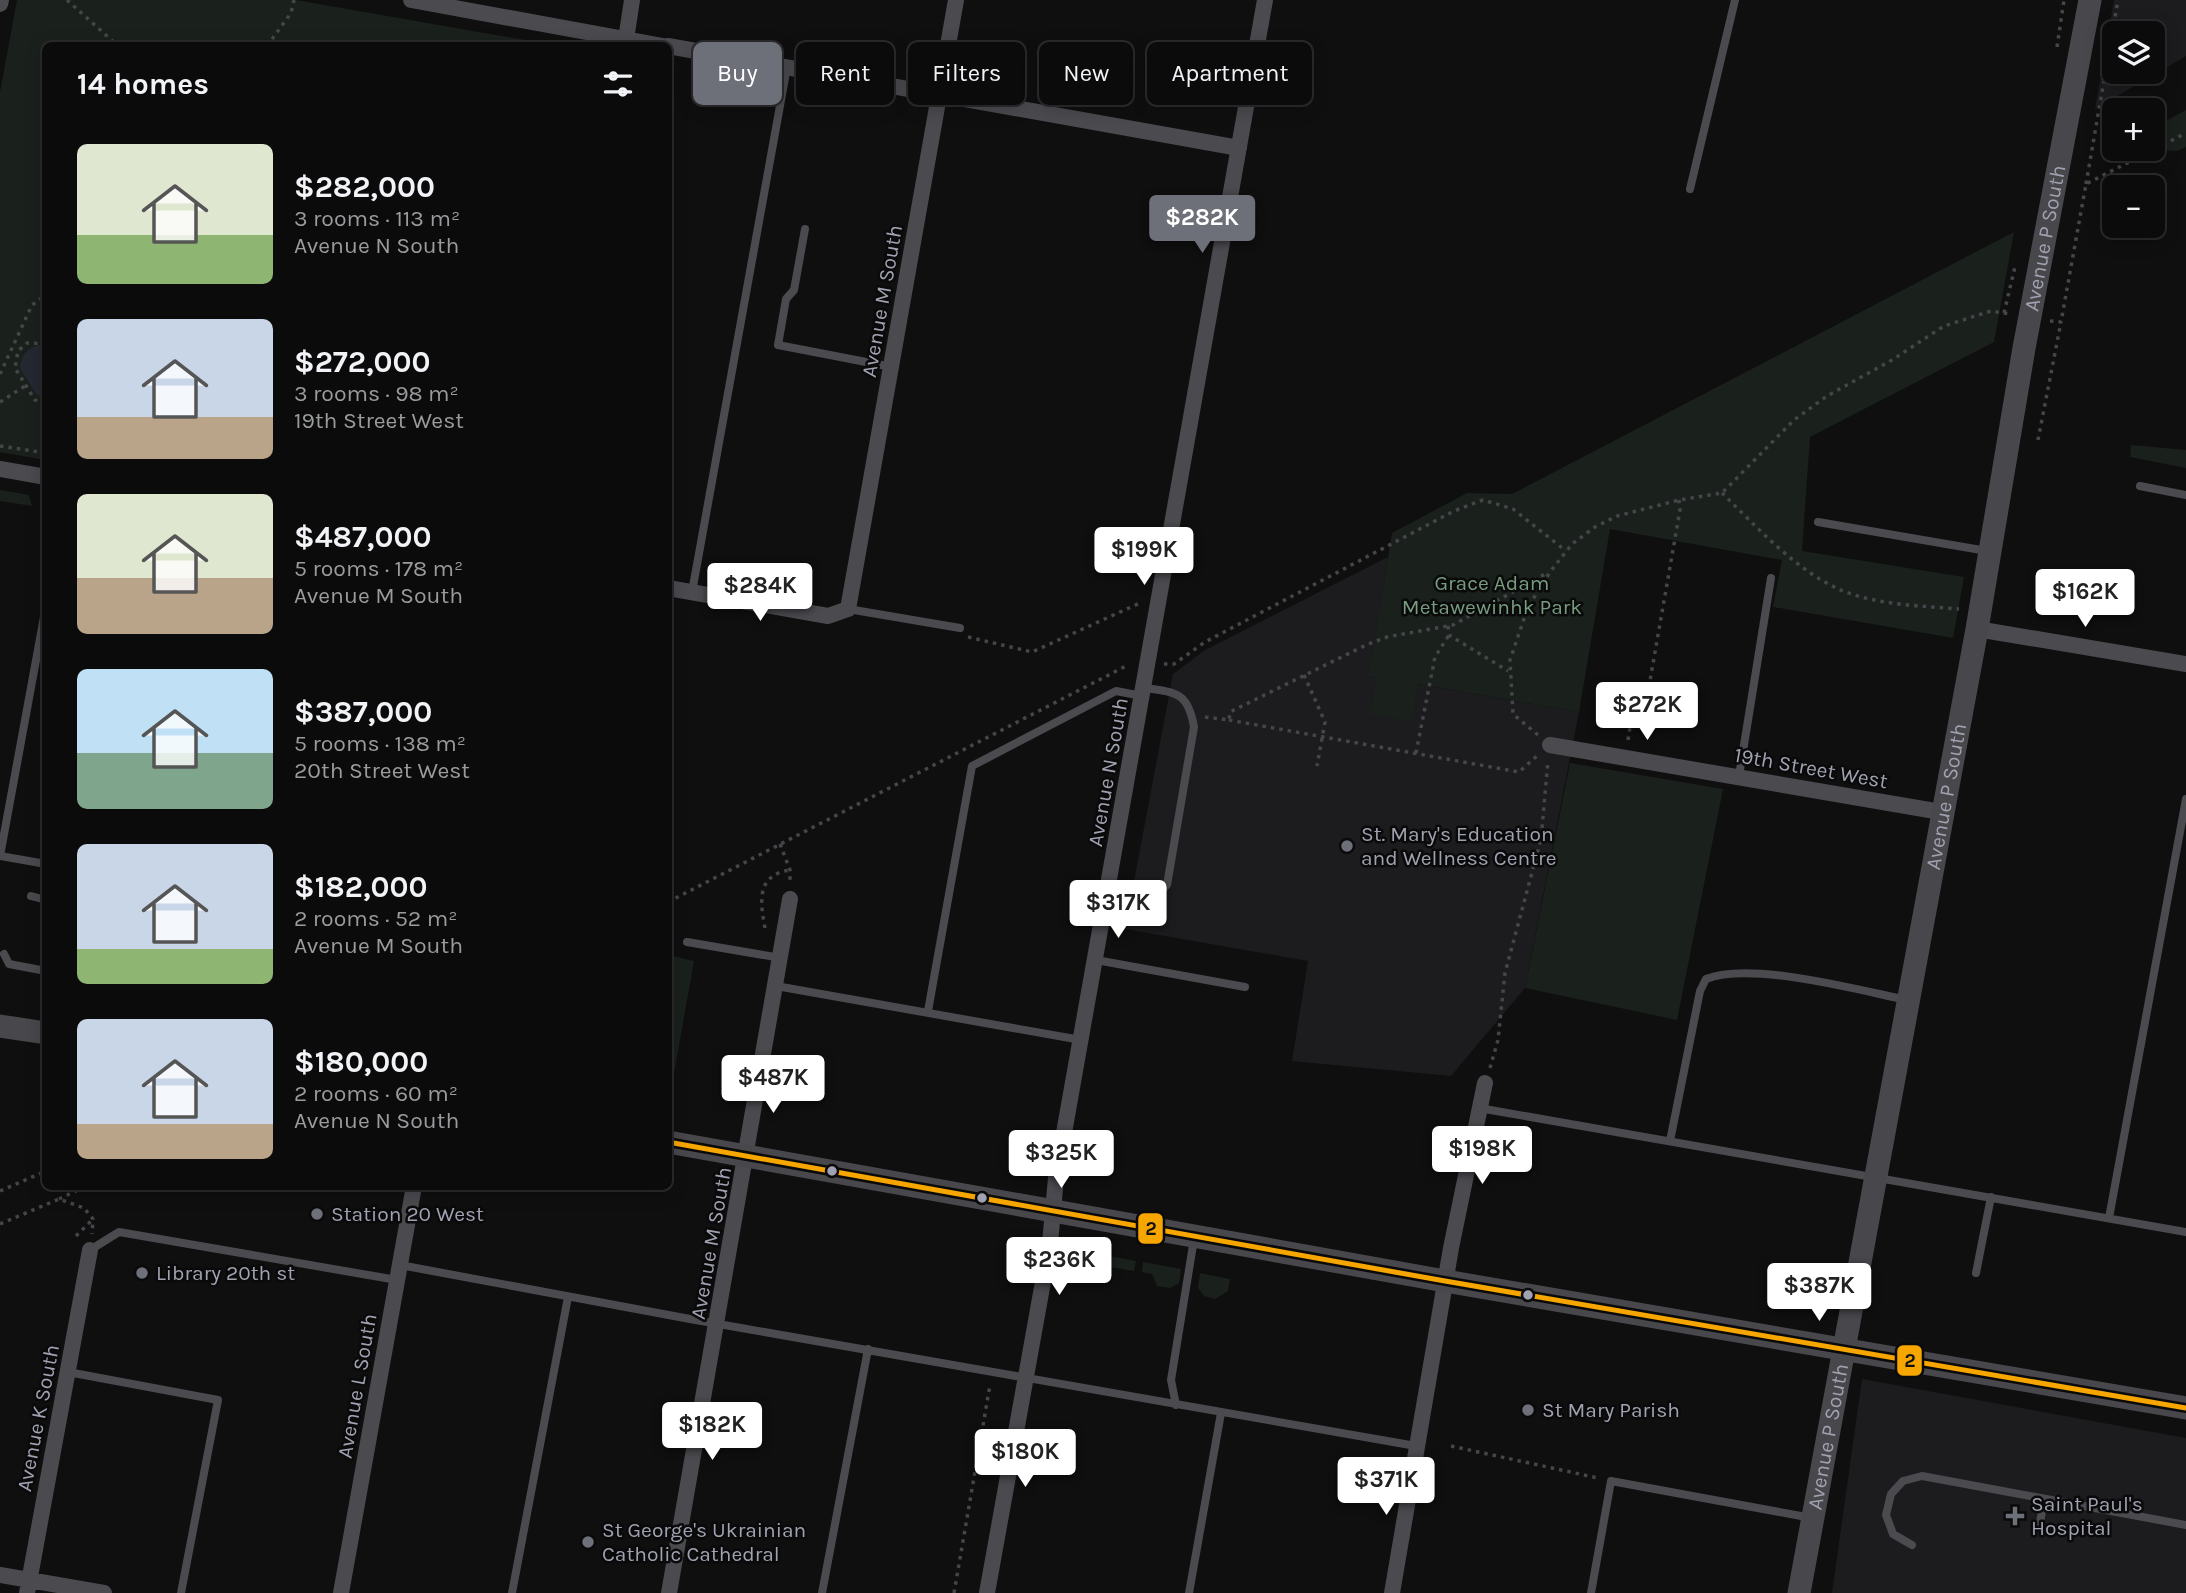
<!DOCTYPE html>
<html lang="en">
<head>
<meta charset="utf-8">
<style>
	:root { --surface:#0b0b0c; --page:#19191a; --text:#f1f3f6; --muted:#9a9b9d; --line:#2b2b2d; --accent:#6d6f79 }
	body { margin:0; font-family:Karla,sans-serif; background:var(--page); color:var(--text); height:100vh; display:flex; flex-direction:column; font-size:26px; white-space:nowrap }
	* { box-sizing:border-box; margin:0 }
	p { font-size:23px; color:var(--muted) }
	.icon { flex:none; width:38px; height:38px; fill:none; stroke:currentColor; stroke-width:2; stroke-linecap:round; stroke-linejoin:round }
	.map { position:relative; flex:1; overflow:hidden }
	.details { position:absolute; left:42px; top:42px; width:630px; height:1148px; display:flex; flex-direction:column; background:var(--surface); border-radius:10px; box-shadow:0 4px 18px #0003,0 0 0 2px var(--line) }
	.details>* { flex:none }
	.top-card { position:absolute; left:693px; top:42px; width:665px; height:63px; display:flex; gap:14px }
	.tools { position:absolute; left:2102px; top:21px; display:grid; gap:14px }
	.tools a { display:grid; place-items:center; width:63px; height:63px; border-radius:10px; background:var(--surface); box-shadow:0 4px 18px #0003,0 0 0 2px var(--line); font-size:35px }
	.price { position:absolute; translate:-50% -60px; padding:0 16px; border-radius:7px; background:#fff; color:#222; font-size:23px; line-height:46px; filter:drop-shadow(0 2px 4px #0008) }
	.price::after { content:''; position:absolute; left:50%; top:42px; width:21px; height:16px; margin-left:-10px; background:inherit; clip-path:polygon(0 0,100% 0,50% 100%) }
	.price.selected { background:var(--accent); color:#fff }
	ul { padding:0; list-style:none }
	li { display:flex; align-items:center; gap:21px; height:175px; padding:0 35px }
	li span { display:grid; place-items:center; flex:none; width:196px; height:140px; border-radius:10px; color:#555 }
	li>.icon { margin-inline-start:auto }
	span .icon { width:84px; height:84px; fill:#fffc; stroke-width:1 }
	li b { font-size:30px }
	h2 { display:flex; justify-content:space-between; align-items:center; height:84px; padding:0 35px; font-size:30px }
	.pill { padding:0 24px; border-radius:10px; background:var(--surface); box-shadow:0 4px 18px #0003,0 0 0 2px var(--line); font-size:24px; line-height:63px }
	.pill.selected { background:var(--accent); color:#fff }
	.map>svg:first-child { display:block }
</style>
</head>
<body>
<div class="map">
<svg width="2186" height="1593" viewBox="0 0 2186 1593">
	<rect width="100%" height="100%" fill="#0f0f10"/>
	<!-- built -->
	<path fill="#1c1c1e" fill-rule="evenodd" d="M 2114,0 L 2186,0 L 2186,56 L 2095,109 ZM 2114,33 L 2152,33 L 2152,72 L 2114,72 Z
		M 1388,557 L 1370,676 L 1579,712 L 1525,988 L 1451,1076 L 1292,1061 L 1308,961 L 1125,929 L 1173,674 L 1205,650 Z
		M 1862,1379 L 2186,1438 L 2186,1593 L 1832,1593 Z"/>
	<!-- green -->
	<path fill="#1a201b" d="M 17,0 L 296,0 L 553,45 L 46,46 L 45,460 L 0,452 L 0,92 Z
		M 2186,110 L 2186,147 L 2177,151 L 2141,149 L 2152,149 L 2153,128 Z
		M 2014,232 L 1994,342 L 1810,437 L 1802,551 L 1964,577 L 1953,638 L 1773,607 L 1782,560 L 1610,529 L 1579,712 L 1418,684 L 1411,722 L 1370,714 L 1377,677 L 1369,676 L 1392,533 L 1467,493 L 1512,494 Z
		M 2131,445 L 2186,450 L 2186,468 L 2130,457 Z
		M 0,490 L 29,495 L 32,506 L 0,501 Z
		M 1570,763 L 1723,789 L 1677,1020 L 1525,988 Z
		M 669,955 L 694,961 L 669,1102 L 668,955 Z
		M 1088,1252 L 1136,1261 L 1134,1271 L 1097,1265 L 1096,1271 L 1085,1269 Z
		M 1143,1262 L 1181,1269 L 1179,1283 L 1170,1288 L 1157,1286 L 1152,1274 L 1142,1272 Z
		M 1200,1273 L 1230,1279 L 1228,1291 L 1215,1299 L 1204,1296 L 1198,1288 Z"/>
	<!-- water -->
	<path fill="#242830" d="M 40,345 L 45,348 L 45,398 L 36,394 L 20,368 C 22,354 26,349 40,345 Z"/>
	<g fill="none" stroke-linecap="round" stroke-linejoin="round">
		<!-- path -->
		<path stroke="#45454a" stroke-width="3.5" stroke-dasharray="3.5 5" stroke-linecap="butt" d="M 67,0 L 118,46
			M 267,46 L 291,13 L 294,0
			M 2057,47 L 2064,0
			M 2086,184 L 2118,0
			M 2004,313 L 2015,267
			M 2050,321 L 2061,322 L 2086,184 L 2186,133
			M 46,344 L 27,343 L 18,351 L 15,368 L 35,400 L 46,402
			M 0,374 L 32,305 L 46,295
			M 0,402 L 25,386
			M 2038,440 L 2061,322
			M 0,446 L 46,453
			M 1722,493 C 1757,527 1797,572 1843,591 C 1879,605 1921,606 1959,609
			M 1448,626 L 1449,635 L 1508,671
			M 968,637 L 1032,652 L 1140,603
			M 1164,664 L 1174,664 L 1205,642 L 1454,511 L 1483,500 L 1513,509 L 1566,551
			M 1304,675 L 1325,722 L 1317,766
			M 1205,717 L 1229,720 L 1230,712 L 1366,645 L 1387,637 L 1453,625 L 1547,573
			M 1229,720 L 1519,772 L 1538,755
			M 1538,735 L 1513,714 L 1510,660 L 1528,607 L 1550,572 L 1572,544 L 1595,527 L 1617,516 L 1679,500 L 1722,493 L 1794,420 L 1827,396 L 1892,360 L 1944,326 L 1991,311 L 2011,314
			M 1628,740 L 1631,721 L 1645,709 L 1680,510 L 1679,500
			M 1416,753 L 1435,657 L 1449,635
			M 780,844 L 790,870 L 790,883
			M 668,902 L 1128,665
			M 765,928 C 760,902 756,875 790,870
			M 1490,1068 L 1498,1040 L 1505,973 L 1541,839 L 1548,761
			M 0,1191 L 46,1171
			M 59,1199 L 86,1186
			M 0,1224 L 59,1199 L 84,1208 L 93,1219 L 92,1234
			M 76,1236 L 93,1219
			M 1451,1446 L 1598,1478
			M 954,1593 L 990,1385"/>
		<!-- lane -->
		<path stroke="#4a4a4f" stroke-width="8" d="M 1690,189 L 1735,0
			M 805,229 L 794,290 L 786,299 L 778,345 L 892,367
			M 2140,486 L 2186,495
			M 1818,522 L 1987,551
			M 692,592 L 787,67
			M 848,609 L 960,628
			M 1739,776 L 1771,578
			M 0,856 L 46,606
			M 0,856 L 46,864
			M 31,896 L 46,900
			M 1107,896 C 1132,900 1149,906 1167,885 L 1194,727 C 1188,692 1176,692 1144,688
			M 687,942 L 781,958
			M 4,954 L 9,964 L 46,971
			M 1096,960 L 1245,987
			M 776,986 L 1081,1040
			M 928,1011 L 972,766 L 1116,691 L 1142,696
			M 1479,1108 L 2186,1232
			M 1670,1141 L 1700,991 L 1706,979 C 1751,961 1858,990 1907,1000
			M 2109,1218 L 2186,799
			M 90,1250 L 119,1232 L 397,1280
			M 400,1265 L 690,1319 L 1416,1446
			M 1976,1273 L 1991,1197
			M 68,1372 L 218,1400 L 181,1593
			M 1176,1405 L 1171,1380 L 1194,1239
			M 2040,1523 L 2044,1499
			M 1912,1545 L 1893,1534 L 1886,1515 L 1891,1494 L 1903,1481 L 1922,1476 L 2186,1525
			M 512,1593 L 568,1297
			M 822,1593 L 868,1349
			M 1189,1593 L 1221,1413
			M 1591,1593 L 1611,1481 L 1812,1518"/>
		<!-- street -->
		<path stroke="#4a4a4f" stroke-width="16" d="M 411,0 L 663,46
			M 0,4 L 1,0
			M 625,46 L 632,0
			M 668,46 L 1239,148
			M 0,469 L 46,477
			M 668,588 L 828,616 L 848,609 L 956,0
			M 1977,629 L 2186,664
			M 1550,745 L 1941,812
			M 0,1575 L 104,1593
			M 27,1593 L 90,1250
			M 341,1593 L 414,1186
			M 669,1593 L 790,899
			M 987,1593 L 1050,1243 L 1056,1178 L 1265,0
			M 1392,1593 L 1451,1248 L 1485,1083"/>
		<!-- secondary -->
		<g stroke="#48484c" stroke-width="23">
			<path d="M 0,1026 L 46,1033"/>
			<path d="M 668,1142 L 1445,1281 L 2186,1408"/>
			<path id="s1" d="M 1799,1593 L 1977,629 L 2024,348 L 2090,0"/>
		</g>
		<defs>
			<path id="bus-1" d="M 668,1142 L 1445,1281 L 2186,1408"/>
		</defs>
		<!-- bus-1 casing -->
		<use href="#bus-1" stroke="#0a0a0b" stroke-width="10"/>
		<!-- bus-1 -->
		<use href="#bus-1" stroke="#f7a600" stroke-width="5"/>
	</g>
	<!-- markers -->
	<g fill="#6d6f79" stroke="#0a0a0b" stroke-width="2.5">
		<circle cx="1347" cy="846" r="7"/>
		<circle cx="317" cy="1214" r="7"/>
		<circle cx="142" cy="1273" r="7"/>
		<circle cx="1528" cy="1410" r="7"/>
		<path d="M2011.5 1505.5h7v7h7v7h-7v7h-7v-7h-7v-7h7z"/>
		<circle cx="588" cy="1542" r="7"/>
	</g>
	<g fill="#a0a2b1" stroke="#0a0a0b" stroke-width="2.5">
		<circle cx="832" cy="1171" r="6"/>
		<circle cx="982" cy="1198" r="6"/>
		<circle cx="1528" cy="1295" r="6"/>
	</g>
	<g text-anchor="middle" stroke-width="5" stroke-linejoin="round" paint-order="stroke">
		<!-- street labels -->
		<g font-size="21" fill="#a0a2b1" stroke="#0a0a0b">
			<text dy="7" stroke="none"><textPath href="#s1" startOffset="1377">Avenue P South</textPath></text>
			<text transform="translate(882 301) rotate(-80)" y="7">Avenue M South</text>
			<text transform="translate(1811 768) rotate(10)" y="7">19th Street West</text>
			<text transform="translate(1108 772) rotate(-80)" y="7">Avenue N South</text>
			<text dy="7" stroke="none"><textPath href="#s1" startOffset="810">Avenue P South</textPath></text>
			<text transform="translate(711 1243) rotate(-80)" y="7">Avenue M South</text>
			<text transform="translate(357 1386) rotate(-80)" y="7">Avenue L South</text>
			<text transform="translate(38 1418) rotate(-79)" y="7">Avenue K South</text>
			<text dy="7" stroke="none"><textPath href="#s1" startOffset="159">Avenue P South</textPath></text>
		</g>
		<!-- park labels -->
		<g font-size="21" fill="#779c80" stroke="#0a0a0b">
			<text x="1492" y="590">Grace Adam<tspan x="1492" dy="24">Metawewinhk Park</tspan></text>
		</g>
		<!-- poi labels -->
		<g font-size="21" fill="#a0a2b1" stroke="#0a0a0b" text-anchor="start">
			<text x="1361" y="841">St. Mary's Education<tspan x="1361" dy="24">and Wellness Centre</tspan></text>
			<text x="331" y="1221">Station 20 West</text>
			<text x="156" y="1280">Library 20th st</text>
			<text x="1542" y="1417">St Mary Parish</text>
			<text x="2031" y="1511">Saint Paul's<tspan x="2031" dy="24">Hospital</tspan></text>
			<text x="602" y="1537">St George's Ukrainian<tspan x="602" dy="24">Catholic Cathedral</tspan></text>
		</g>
	</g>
	<g stroke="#0a0a0b" stroke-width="2.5">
		<rect x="1137" y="1212" width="27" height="33" rx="7" fill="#f7a600"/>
		<rect x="1896" y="1344" width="27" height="33" rx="7" fill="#f7a600"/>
	</g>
	<g font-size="19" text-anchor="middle" font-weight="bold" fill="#111">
		<text x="1151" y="1235">2</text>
		<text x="1910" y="1367">2</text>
	</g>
</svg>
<div class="tools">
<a><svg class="icon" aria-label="layers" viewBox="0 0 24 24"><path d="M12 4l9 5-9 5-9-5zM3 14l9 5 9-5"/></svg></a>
<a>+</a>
<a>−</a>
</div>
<b class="price selected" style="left:1202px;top:255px">$282K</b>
<b class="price" style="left:1144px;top:587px">$199K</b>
<b class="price" style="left:760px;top:623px">$284K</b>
<b class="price" style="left:2085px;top:629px">$162K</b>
<b class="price" style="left:1647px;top:742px">$272K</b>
<b class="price" style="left:1118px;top:940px">$317K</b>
<b class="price" style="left:773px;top:1115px">$487K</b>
<b class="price" style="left:1482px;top:1186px">$198K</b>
<b class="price" style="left:1061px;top:1190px">$325K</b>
<b class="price" style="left:1059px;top:1297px">$236K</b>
<b class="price" style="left:1819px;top:1323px">$387K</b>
<b class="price" style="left:712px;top:1462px">$182K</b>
<b class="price" style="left:1025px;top:1489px">$180K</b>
<b class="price" style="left:1386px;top:1517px">$371K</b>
<div class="top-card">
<a class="pill selected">Buy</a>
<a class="pill">Rent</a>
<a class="pill">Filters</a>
<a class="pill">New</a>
<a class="pill">Apartment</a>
</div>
<section class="details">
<h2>14 homes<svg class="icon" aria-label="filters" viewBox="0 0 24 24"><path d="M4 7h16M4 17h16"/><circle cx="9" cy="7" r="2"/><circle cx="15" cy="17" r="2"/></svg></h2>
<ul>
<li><span style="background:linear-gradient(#dfe7d0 65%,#8fb573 0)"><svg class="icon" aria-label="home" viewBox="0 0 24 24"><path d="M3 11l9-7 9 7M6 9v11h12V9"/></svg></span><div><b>$282,000</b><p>3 rooms · 113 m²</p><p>Avenue N South</p></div></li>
<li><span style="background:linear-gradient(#c9d6e8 70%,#b9a48a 0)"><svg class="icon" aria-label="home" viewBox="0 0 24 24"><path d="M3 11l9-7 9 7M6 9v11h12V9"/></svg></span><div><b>$272,000</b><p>3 rooms · 98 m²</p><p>19th Street West</p></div></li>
<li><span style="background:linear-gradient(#dfe7d0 60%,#b9a48a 0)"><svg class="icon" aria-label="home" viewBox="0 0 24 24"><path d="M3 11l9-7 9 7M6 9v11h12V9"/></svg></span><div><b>$487,000</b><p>5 rooms · 178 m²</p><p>Avenue M South</p></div></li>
<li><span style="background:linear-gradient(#bfe0f5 60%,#7fa58c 0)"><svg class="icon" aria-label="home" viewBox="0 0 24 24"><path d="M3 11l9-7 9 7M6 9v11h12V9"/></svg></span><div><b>$387,000</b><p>5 rooms · 138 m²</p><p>20th Street West</p></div></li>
<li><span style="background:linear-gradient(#c9d6e8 75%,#8fb573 0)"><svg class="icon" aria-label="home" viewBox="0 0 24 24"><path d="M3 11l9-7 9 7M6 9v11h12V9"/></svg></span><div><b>$182,000</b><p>2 rooms · 52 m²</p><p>Avenue M South</p></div></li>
<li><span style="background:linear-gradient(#c9d6e8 75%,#b9a48a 0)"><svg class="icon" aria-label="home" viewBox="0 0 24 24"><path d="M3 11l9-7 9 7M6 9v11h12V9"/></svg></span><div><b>$180,000</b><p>2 rooms · 60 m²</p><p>Avenue N South</p></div></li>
</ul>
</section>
</div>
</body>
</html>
